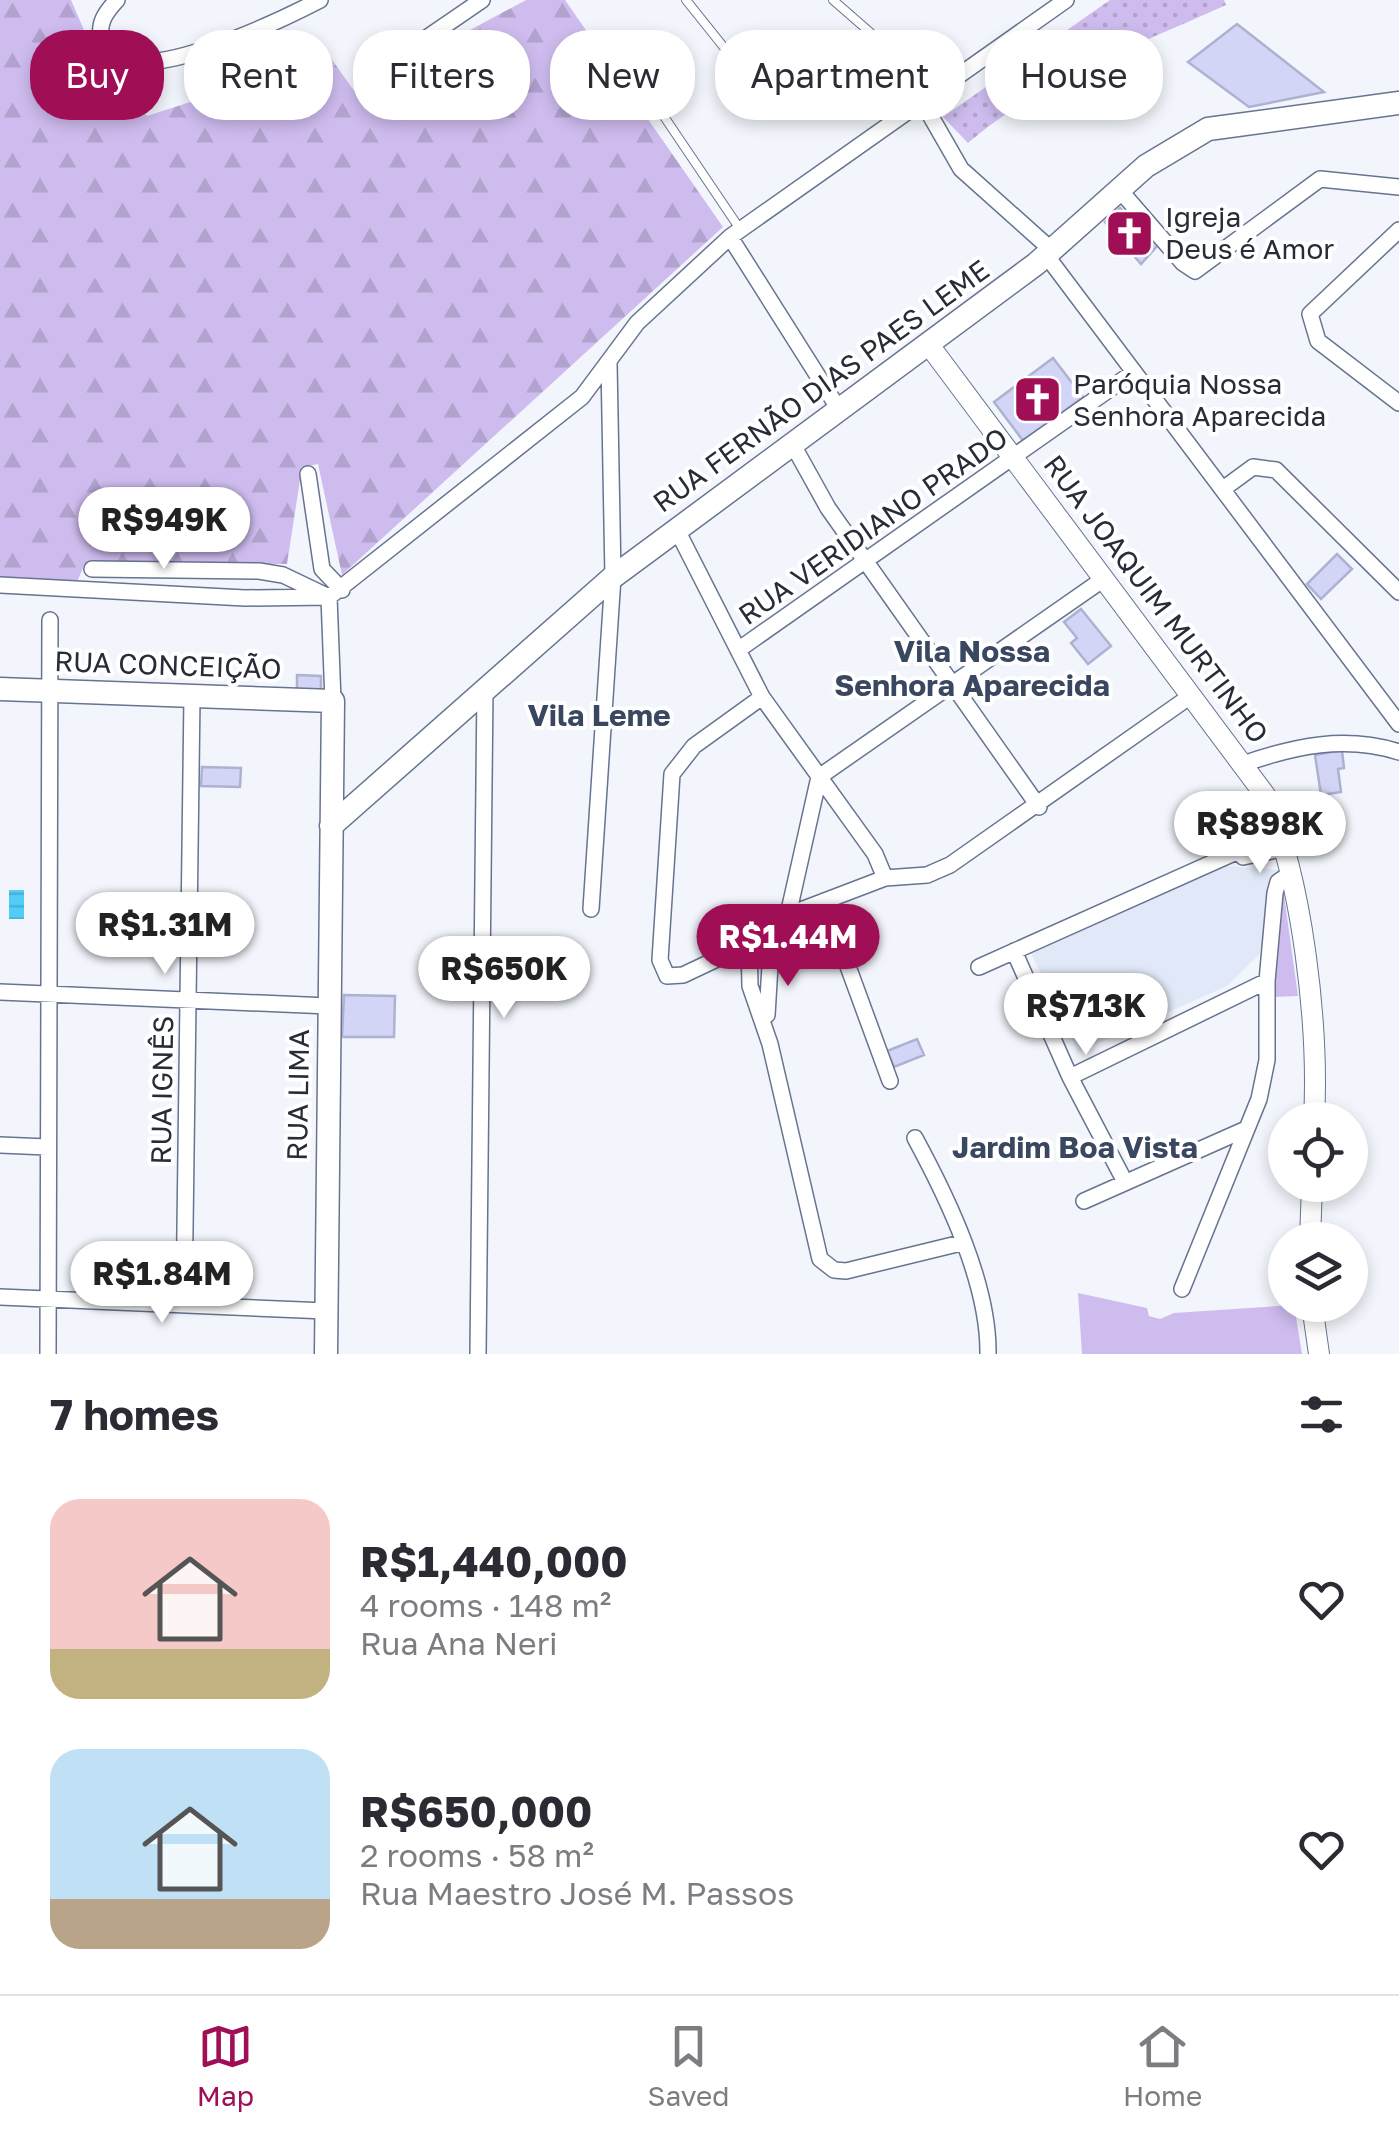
<!DOCTYPE html>
<html lang="en">
<head>
<meta charset="utf-8">
<style>
	:root { --surface:#fff; --page:#f2f2f3; --text:#2b2b33; --muted:#7c7c81; --line:#e1e1e2; --accent:#a00e55 }
	body { margin:0; font-family:"Golos Text",sans-serif; background:var(--page); color:var(--text); height:100vh; display:flex; flex-direction:column; font-size:38px; white-space:nowrap }
	* { box-sizing:border-box; margin:0 }
	p { font-size:32px; color:var(--muted) }
	.icon { flex:none; width:55px; height:55px; fill:none; stroke:currentColor; stroke-width:2; stroke-linecap:round; stroke-linejoin:round }
	.map { position:relative; height:1354px; overflow:hidden }
	.details { display:flex; flex-direction:column; background:var(--surface); flex:1 }
	.details>* { flex:none }
	.banner { position:absolute; left:30px; top:30px; width:1340px; height:90px; display:flex; gap:20px }
	.controls { position:absolute; left:1268px; top:1102px; display:grid; gap:20px }
	.controls a { display:grid; place-items:center; width:100px; height:100px; border-radius:50%; background:var(--surface); box-shadow:0 5px 15px #0003; font-size:50px }
	.price { position:absolute; translate:-50% -85px; padding:0 22px; border-radius:35px; background:#fff; color:#222; font-size:32px; line-height:65px; filter:drop-shadow(0 2px 5px #0008) }
	.price::after { content:''; position:absolute; left:50%; top:60px; width:30px; height:22px; margin-left:-15px; background:inherit; clip-path:polygon(0 0,100% 0,50% 100%) }
	.price.on { background:var(--accent); color:#fff }
	ul { padding:0; list-style:none }
	li { display:flex; align-items:center; gap:30px; height:250px; padding:0 50px }
	li span { display:grid; place-items:center; flex:none; width:280px; height:200px; border-radius:30px; color:#555 }
	li>.icon { margin-inline-start:auto }
	span .icon { width:120px; height:120px; fill:#fffc; stroke-width:1 }
	li b { font-size:42px }
	h2 { display:flex; justify-content:space-between; align-items:center; height:120px; padding:0 50px; font-size:42px }
	.pill { padding:0 35px; border-radius:40px; background:var(--surface); box-shadow:0 5px 15px #0003; font-size:35px; line-height:90px }
	.pill.on { background:var(--accent); color:#fff }
	.dock { display:flex; justify-content:space-around; align-items:center; height:140px; border-top:2px solid var(--line); background:var(--surface); font-size:28px; color:var(--muted) }
	.dock a { display:grid; justify-items:center; gap:5px }
	.dock .on { color:var(--accent) }
	.map>svg:first-child { display:block }
</style>
</head>
<body>
<div class="map">
<svg width="1399" height="1354" viewBox="0 0 1399 1354">
	<defs>
		<pattern id="grass-dots" width="8" height="8" patternUnits="userSpaceOnUse" patternTransform="scale(2.5)"><rect width="8" height="8" fill="#cfbcef"/><path d="M2 2h.1M6 6h.1" fill="none" stroke="#b2a2ce" stroke-width="1.8" stroke-linecap="round"/></pattern>
		<pattern id="forest-firs" width="22" height="20" patternUnits="userSpaceOnUse" patternTransform="scale(2.5)"><rect width="22" height="20" fill="#cfbcef"/><path d="M5 1l3.5 6h-7zM16 11l3.5 6h-7z" fill="#b2a2ce"/></pattern>
		<pattern id="water-rules" width="6" height="5" patternUnits="userSpaceOnUse" patternTransform="scale(2.5)"><rect width="6" height="5" fill="#52cdf7"/><path d="M0 2.5h6" fill="none" stroke="#48b0d4"/></pattern>
	</defs>
	<rect width="100%" height="100%" fill="#f2f5fb"/>
	<!-- built -->
	<path fill="#e1e9f8" d="M 1224,866 L 1279,870 L 1259,955 L 1227,986 L 1078,1052 L 1031,953 Z"/>
	<!-- grass -->
	<path fill="url(#grass-dots)" d="M 1110,0 L 1224,0 L 1226,5 C 1136,46 1044,78 968,143 L 943,117 Z"/>
	<!-- forest -->
	<path fill="url(#forest-firs)" d="M 0,0 L 71,0 L 90,44 L 147,116 L 330,57 L 355,92 L 526,0 L 565,0 L 723,227 L 342,575 L 318,464 L 302,467 L 287,564 L 85,563 L 77,582 L 0,579 Z"/>
	<!-- park -->
	<path fill="#cfbcef" d="M 1283,888 L 1298,996 L 1273,997 Z
		M 1078,1293 L 1147,1308 L 1149,1316 L 1160,1319 L 1174,1313 L 1294,1305 L 1302,1354 L 1082,1354 Z"/>
	<!-- water -->
	<path fill="url(#water-rules)" d="M 9,890 L 24,890 L 24,919 L 9,919 Z"/>
	<!-- building -->
	<path fill="#d2d5f6" stroke="#afb1d2" stroke-width="2.5" d="M 1237,24 L 1324,92 L 1249,107 L 1188,62 Z
		M 1120,208 L 1158,245 L 1141,264 L 1105,222 Z
		M 1053,358 L 1083,397 L 1024,442 L 994,402 Z
		M 1337,554 L 1352,569 L 1321,599 L 1307,584 Z
		M 1081,609 L 1111,646 L 1088,664 L 1071,643 L 1077,638 L 1064,622 Z
		M 297,675 L 321,676 L 321,690 L 297,690 Z
		M 1342,750 L 1344,768 L 1338,769 L 1341,792 L 1321,795 L 1315,755 Z
		M 202,767 L 241,768 L 240,787 L 201,786 Z
		M 344,995 L 395,996 L 394,1037 L 342,1037 Z
		M 917,1039 L 924,1055 L 894,1067 L 887,1051 Z"/>
	<g fill="none" stroke-linecap="round" stroke-linejoin="round">
		<defs>
			<path id="service" d="M 686,0 L 766,100
				M 833,0 L 872,34 L 922,101
				M 615,60 L 661,112 L 740,229"/>
			<path id="minor" d="M 117,0 C 106,12 97,23 102,41 C 118,101 285,18 320,0
				M 393,61 L 482,0
				M 922,101 L 961,169 L 1046,245 L 1052,263 L 1399,724
				M 1118,188 L 1183,263 L 1195,271 L 1320,179 L 1399,187
				M 1399,230 L 1310,314 L 1318,341 L 1399,403
				M 730,237 L 840,411
				M 793,445 L 828,508 L 1039,807
				M 308,474 L 322,569 L 342,590
				M 1223,489 L 1253,467 L 1276,470 L 1399,592
				M 677,530 L 762,697 L 875,854 L 885,878
				M 92,569 L 259,571 L 283,575 L 329,597
				M 0,585 L 245,598 L 329,597 L 582,397 L 637,323 L 730,237 L 1066,0
				M 329,597 L 333,701
				M 738,650 L 1134,372
				M 762,697 L 694,746 L 672,774 L 660,960 L 667,976 L 683,975 L 772,933 L 788,915 L 885,878 L 927,875 L 950,865 L 1192,695
				M 1243,764 C 1295,746 1345,735 1399,752
				M 1243,857 L 1286,848
				M 824,901 L 890,1081
				M 591,909 L 613,577 L 609,363
				M 788,915 L 819,777 L 1105,578
				M 749,944 L 750,986 L 770,1044 L 820,1259 L 834,1270 L 846,1271 L 961,1243
				M 1014,951 L 1070,1077 L 1124,1180
				M 979,967 L 1281,832
				M 0,992 L 329,1006
				M 767,1015 L 772,933
				M 1070,1077 L 1267,981
				M 915,1138 C 948,1199 989,1284 988,1354
				M 0,1145 L 47,1147
				M 1084,1201 L 1246,1129
				M 1182,1289 L 1259,1099 L 1267,1060 L 1267,981 L 1275,893 L 1278,882 L 1291,873
				M 0,1297 L 326,1311
				M 184,1304 L 192,697
				M 48,1354 L 50,620
				M 478,1354 L 485,688"/>
			<path id="tertiary" d="M 929,345 L 1265,795 C 1303,880 1319,1027 1314,1120
				M 1310,1240 L 1312,1185
				M 1312,1305 L 1319,1354"/>
			<path id="secondary" d="M 0,689 L 333,701 L 326,1354
				M 331,826 L 613,577 L 1036,264 L 1146,166 L 1208,129 L 1399,103"/>
		</defs>
		<!-- service casing -->
		<use href="#service" stroke="#66748f" stroke-width="10"/>
		<!-- minor casing -->
		<use href="#minor" stroke="#66748f" stroke-width="18"/>
		<!-- tertiary casing -->
		<use href="#tertiary" stroke="#66748f" stroke-width="22"/>
		<!-- secondary casing -->
		<use href="#secondary" stroke="#66748f" stroke-width="25"/>
		<!-- service -->
		<use href="#service" stroke="#fff" stroke-width="8"/>
		<!-- minor -->
		<use href="#minor" stroke="#fff" stroke-width="15"/>
		<!-- tertiary -->
		<use href="#tertiary" stroke="#fff" stroke-width="20"/>
		<!-- secondary -->
		<use href="#secondary" stroke="#fff" stroke-width="22"/>
	</g>
	<!-- icons -->
	<defs>
		<symbol id="church-square" viewBox="-11 -11 22 22"><rect x="-9" y="-9" width="18" height="18" rx="4" fill="#a00e55" stroke="#fff"/><path d="M-1.2-6h2.4v3.5h3.3v2.4h-3.3V6h-2.4V-.1h-3.3v-2.4h3.3Z" fill="#fff"/></symbol>
	</defs>
	<g fill-rule="evenodd">
		<use href="#church-square" x="1102" y="206" width="55" height="55"/>
		<use href="#church-square" x="1010" y="372" width="55" height="55"/>
	</g>
	<g text-anchor="middle" stroke-width="8" stroke-linejoin="round" paint-order="stroke">
		<!-- poi labels -->
		<g font-size="28" fill="#272d38" stroke="#fff" text-anchor="start">
			<text x="1165" y="227">Igreja<tspan x="1165" dy="32">Deus é Amor</tspan></text>
			<text x="1073" y="394">Paróquia Nossa<tspan x="1073" dy="32">Senhora Aparecida</tspan></text>
		</g>
		<!-- street labels -->
		<g font-size="28" fill="#272d38" stroke="#fff">
			<text transform="translate(821 386) rotate(-36)" y="10">RUA FERNÃO DIAS PAES LEME</text>
			<text transform="translate(873 526) rotate(-35)" y="10">RUA VERIDIANO PRADO</text>
			<text transform="translate(1156 599) rotate(53)" y="10">RUA JOAQUIM MURTINHO</text>
			<text transform="translate(168 665) rotate(2)" y="10">RUA CONCEIÇÃO</text>
			<text transform="translate(162 1090) rotate(-89)" y="10">RUA IGNÊS</text>
			<text transform="translate(298 1095) rotate(-89)" y="10">RUA LIMA</text>
		</g>
		<!-- neighbourhood labels -->
		<g font-size="30" font-weight="bold" fill="#3a4760" stroke="#fff">
			<text x="972" y="662">Vila Nossa<tspan x="972" dy="34">Senhora Aparecida</tspan></text>
			<text x="599" y="726">Vila Leme</text>
			<text x="1075" y="1158">Jardim Boa Vista</text>
		</g>
	</g>
</svg>
<div class="controls">
<a><svg class="icon" aria-label="locate" viewBox="0 0 24 24"><circle cx="12" cy="12" r="6"/><path d="M12 2v4M12 18v4M2 12h4M18 12h4"/></svg></a>
<a><svg class="icon" aria-label="layers" viewBox="0 0 24 24"><path d="M12 4l9 5-9 5-9-5zM3 14l9 5 9-5"/></svg></a>
</div>
<b class="price" style="left:164px;top:572px">R$949K</b>
<b class="price" style="left:1260px;top:876px">R$898K</b>
<b class="price" style="left:165px;top:977px">R$1.31M</b>
<b class="price on" style="left:788px;top:989px">R$1.44M</b>
<b class="price" style="left:504px;top:1021px">R$650K</b>
<b class="price" style="left:1086px;top:1058px">R$713K</b>
<b class="price" style="left:162px;top:1326px">R$1.84M</b>
<div class="banner">
<a class="pill on">Buy</a>
<a class="pill">Rent</a>
<a class="pill">Filters</a>
<a class="pill">New</a>
<a class="pill">Apartment</a>
<a class="pill">House</a>
</div>
</div>
<section class="details">
<h2>7 homes<svg class="icon" aria-label="filters" viewBox="0 0 24 24"><path d="M4 7h16M4 17h16"/><circle cx="9" cy="7" r="2"/><circle cx="15" cy="17" r="2"/></svg></h2>
<ul>
<li><span style="background:linear-gradient(#f6c9c9 75%,#c2b280 0)"><svg class="icon" aria-label="home" viewBox="0 0 24 24"><path d="M3 11l9-7 9 7M6 9v11h12V9"/></svg></span><div><b>R$1,440,000</b><p>4 rooms · 148 m²</p><p>Rua Ana Neri</p></div><svg class="icon" aria-label="heart" viewBox="0 0 24 24"><path d="M12 20l-8-8c-3-5 5-10 8-4 3-6 11-1 8 4z"/></svg></li>
<li><span style="background:linear-gradient(#bfe0f5 75%,#b9a48a 0)"><svg class="icon" aria-label="home" viewBox="0 0 24 24"><path d="M3 11l9-7 9 7M6 9v11h12V9"/></svg></span><div><b>R$650,000</b><p>2 rooms · 58 m²</p><p>Rua Maestro José M. Passos</p></div><svg class="icon" aria-label="heart" viewBox="0 0 24 24"><path d="M12 20l-8-8c-3-5 5-10 8-4 3-6 11-1 8 4z"/></svg></li>
</ul>
</section>
<nav class="dock">
<a class="on"><svg class="icon" aria-label="map" viewBox="0 0 24 24"><path d="M3 6l6-2 6 2 6-2v14l-6 2-6-2-6 2zM9 4v14M15 6v14"/></svg>Map</a>
<a><svg class="icon" aria-label="saved" viewBox="0 0 24 24"><path d="M7 4h10v16l-5-4-5 4z"/></svg>Saved</a>
<a><svg class="icon" aria-label="home" viewBox="0 0 24 24"><path d="M3 11l9-7 9 7M6 9v11h12V9"/></svg>Home</a>
</nav>
</body>
</html>
